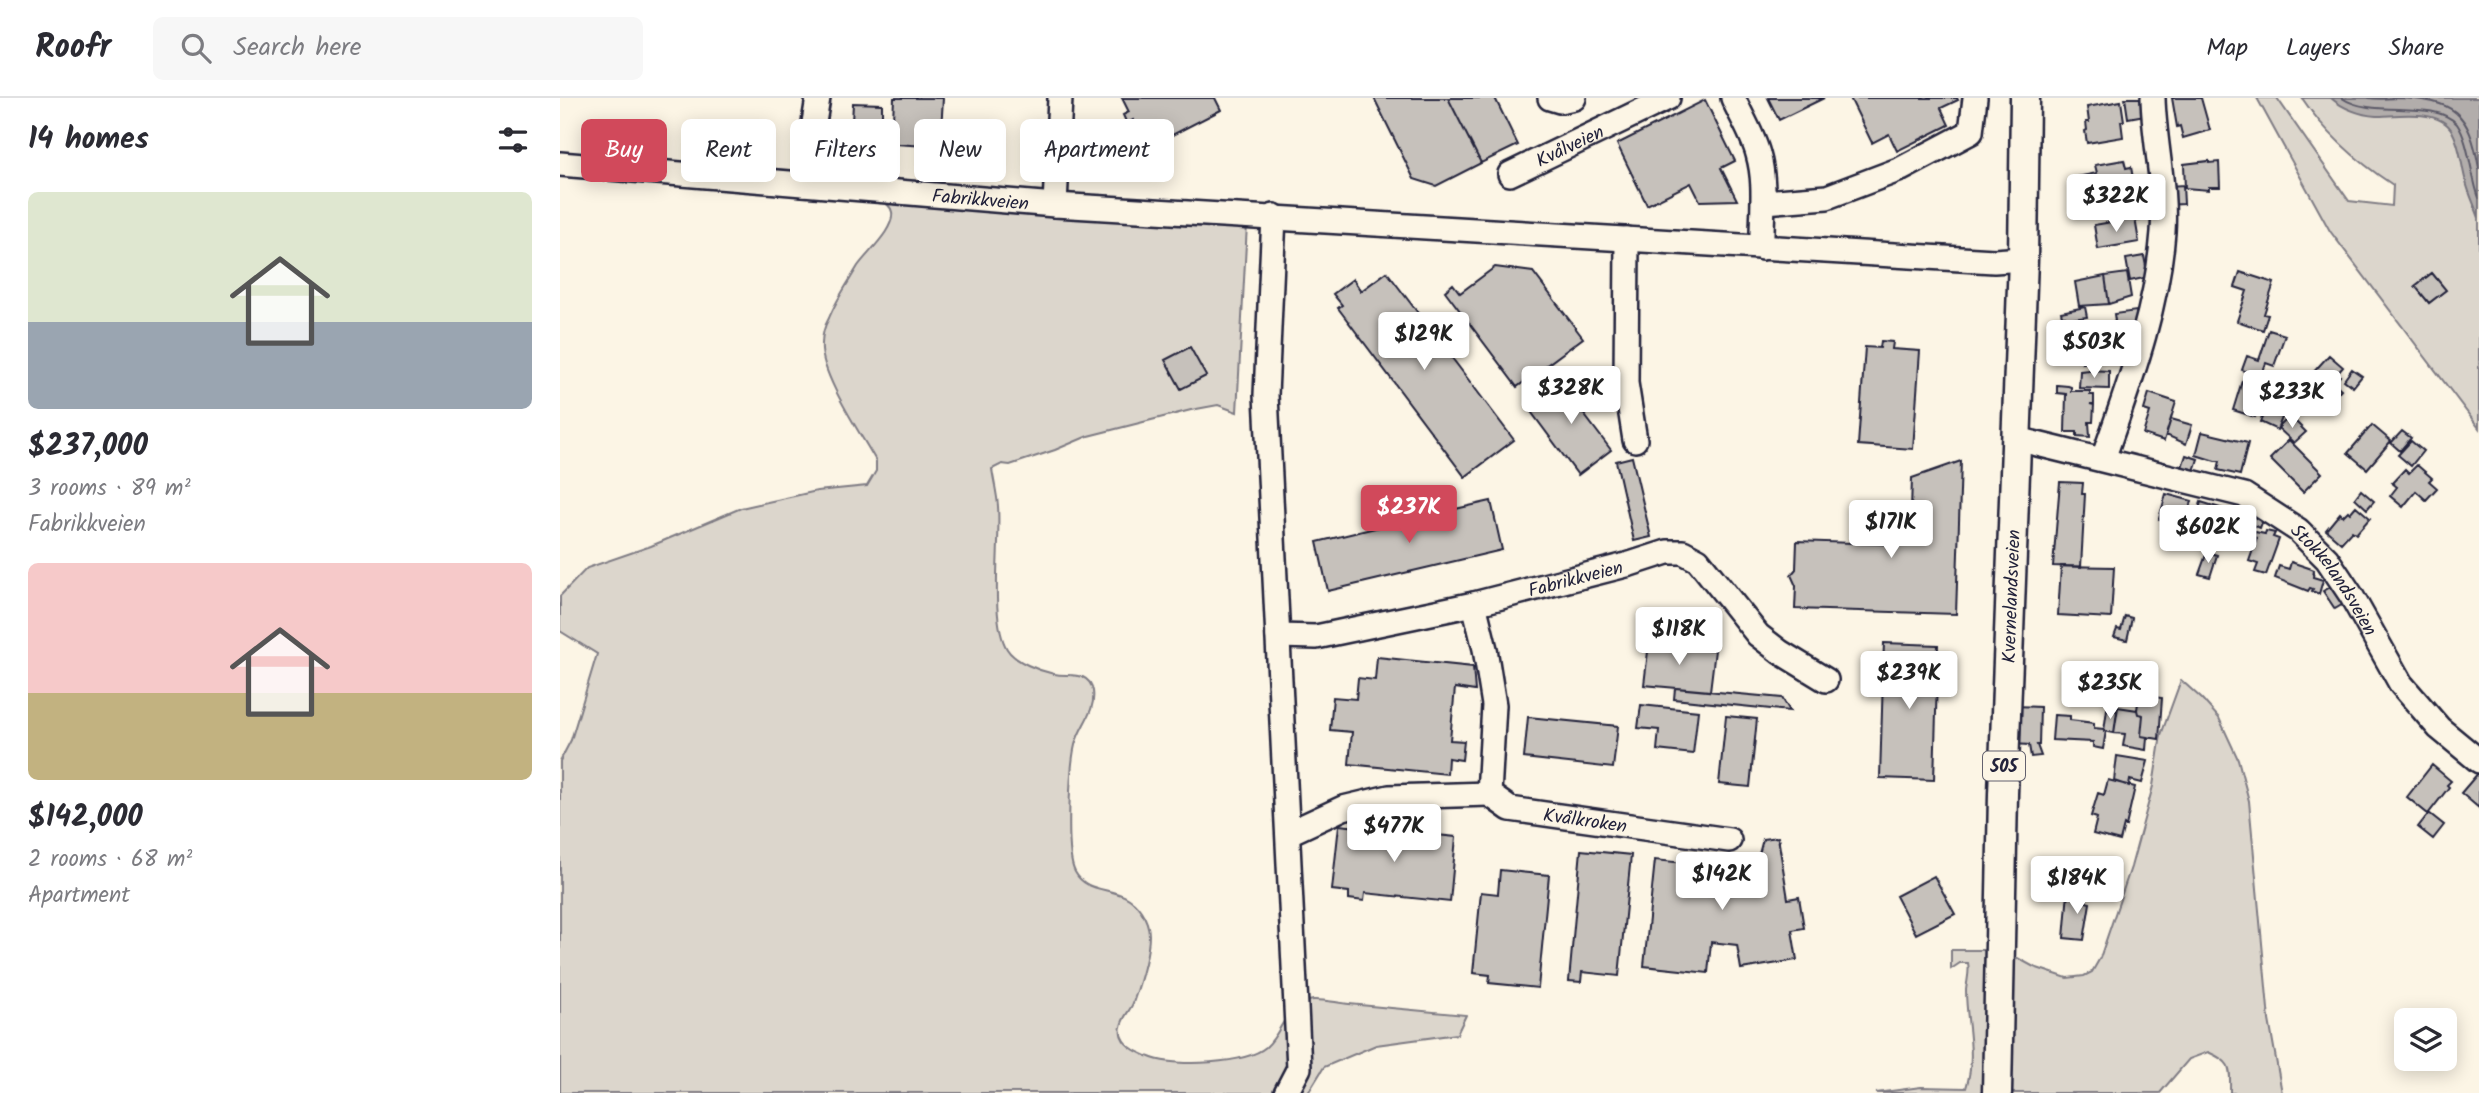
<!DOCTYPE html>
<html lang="en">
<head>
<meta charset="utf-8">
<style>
	:root { --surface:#fff; --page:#f7f7f7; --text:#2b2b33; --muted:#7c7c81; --line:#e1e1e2; --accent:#d1495b }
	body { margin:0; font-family:Kalam,sans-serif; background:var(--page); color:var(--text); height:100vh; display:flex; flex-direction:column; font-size:26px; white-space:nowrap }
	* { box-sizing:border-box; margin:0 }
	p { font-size:23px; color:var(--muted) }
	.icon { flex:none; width:38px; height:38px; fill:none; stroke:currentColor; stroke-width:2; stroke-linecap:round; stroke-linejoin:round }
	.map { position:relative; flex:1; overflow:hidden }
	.details { display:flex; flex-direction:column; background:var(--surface); width:560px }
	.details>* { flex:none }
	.banner { position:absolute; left:21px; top:21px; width:665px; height:63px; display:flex; gap:14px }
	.controls { position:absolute; left:1834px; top:910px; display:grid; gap:14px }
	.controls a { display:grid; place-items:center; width:63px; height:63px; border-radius:10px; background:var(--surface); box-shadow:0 4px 18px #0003; font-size:35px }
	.price { position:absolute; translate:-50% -60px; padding:0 16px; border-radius:7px; background:#fff; color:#222; font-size:23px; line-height:46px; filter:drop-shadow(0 2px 4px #0008) }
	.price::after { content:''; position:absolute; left:50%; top:42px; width:21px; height:16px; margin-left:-10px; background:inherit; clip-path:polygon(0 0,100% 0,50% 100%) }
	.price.selected { background:var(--accent); color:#fff }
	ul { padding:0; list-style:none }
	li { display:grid; align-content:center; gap:14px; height:371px; padding:0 28px }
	li span { display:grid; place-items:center; height:217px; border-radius:10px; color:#555 }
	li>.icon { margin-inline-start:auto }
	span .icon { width:126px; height:126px; fill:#fffc; stroke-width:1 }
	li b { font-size:30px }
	h2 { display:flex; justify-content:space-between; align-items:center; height:84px; padding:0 28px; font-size:30px }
	.pill { padding:0 24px; border-radius:10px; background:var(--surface); box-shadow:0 4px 18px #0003; font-size:24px; line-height:63px }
	.pill.selected { background:var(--accent); color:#fff }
	header { display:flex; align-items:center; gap:42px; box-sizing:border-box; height:98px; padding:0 35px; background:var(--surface); border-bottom:2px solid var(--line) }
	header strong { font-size:33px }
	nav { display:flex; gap:38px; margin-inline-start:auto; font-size:24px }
	.search { width:490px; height:63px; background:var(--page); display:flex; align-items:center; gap:18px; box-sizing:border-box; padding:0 24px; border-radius:10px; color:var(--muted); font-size:26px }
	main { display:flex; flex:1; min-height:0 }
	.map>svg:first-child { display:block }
</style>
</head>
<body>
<header>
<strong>Roofr</strong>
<div class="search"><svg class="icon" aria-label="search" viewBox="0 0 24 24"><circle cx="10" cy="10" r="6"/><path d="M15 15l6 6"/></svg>Search here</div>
<nav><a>Map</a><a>Layers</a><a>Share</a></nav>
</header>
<main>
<section class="details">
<h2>14 homes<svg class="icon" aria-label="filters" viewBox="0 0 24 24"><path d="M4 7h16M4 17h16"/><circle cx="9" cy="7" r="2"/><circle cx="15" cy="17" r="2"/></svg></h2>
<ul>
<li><span style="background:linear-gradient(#dfe7d0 60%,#9aa5b1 0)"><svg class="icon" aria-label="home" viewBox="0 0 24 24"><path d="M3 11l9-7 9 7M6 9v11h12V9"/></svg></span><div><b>$237,000</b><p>3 rooms · 89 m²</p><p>Fabrikkveien</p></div></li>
<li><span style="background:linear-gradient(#f6c9c9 60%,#c2b280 0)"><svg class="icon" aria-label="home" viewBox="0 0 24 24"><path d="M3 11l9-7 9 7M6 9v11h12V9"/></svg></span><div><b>$142,000</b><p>2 rooms · 68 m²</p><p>Apartment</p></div></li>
</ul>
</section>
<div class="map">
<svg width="1919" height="995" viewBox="0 0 1919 995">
	<rect width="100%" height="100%" fill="#fcf5e5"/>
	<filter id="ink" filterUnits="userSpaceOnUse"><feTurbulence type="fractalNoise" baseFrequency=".0143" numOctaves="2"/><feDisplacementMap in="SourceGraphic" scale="14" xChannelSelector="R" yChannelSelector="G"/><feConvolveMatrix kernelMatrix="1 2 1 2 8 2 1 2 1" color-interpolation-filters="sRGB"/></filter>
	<g filter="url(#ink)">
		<!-- green -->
		<path fill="#dcd6cc" stroke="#7f7c84" stroke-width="2" fill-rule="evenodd" d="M 1697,0 L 1717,0 L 1789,103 L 1832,108 L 1833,87 C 1798,64 1765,35 1742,0 L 1919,0 L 1919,330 L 1770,133 ZM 1872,175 L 1885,192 L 1869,205 L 1856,188 Z
			M 321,103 L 687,126 L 677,314 L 658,307 L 631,312 L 528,338 L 495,352 L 450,367 L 442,366 L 432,371 C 434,384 437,396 438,408 C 441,444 429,522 447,551 C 455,564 480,573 494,576 C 509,579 529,572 533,593 C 536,614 520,627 515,647 C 510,668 505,756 515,774 C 529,800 562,784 581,813 C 585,819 589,829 589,837 C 589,858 580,885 573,905 C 570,913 562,920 561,929 C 560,930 561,938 562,939 C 566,950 582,956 592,960 C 616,969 686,966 706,949 C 724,933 723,907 753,902 C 761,901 778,905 789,906 C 828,910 867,913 906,917 L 897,936 L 816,947 L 764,969 L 748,995 L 0,995 L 0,663 L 11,642 L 37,556 L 0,533 L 0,498 L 27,470 L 91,448 L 181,410 L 257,393 L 307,388 L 316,373 L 316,363 C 301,336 259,275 262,246 C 262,238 265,227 269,220 C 276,202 288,185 298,168 C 307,155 335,131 332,114 C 331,108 326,105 321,103 Z
			M 1621,582 L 1642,601 L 1659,620 L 1678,661 L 1689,703 L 1709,922 L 1722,995 L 1670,995 C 1670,969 1673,965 1648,954 L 1629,961 L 1600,995 L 1316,995 L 1361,989 L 1406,990 C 1417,956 1406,926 1406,892 C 1407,882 1410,874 1408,865 L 1400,865 L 1391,871 L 1391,852 L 1443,852 L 1474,869 L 1507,880 L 1524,878 L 1532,874 L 1540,860 L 1571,769 L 1593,688 L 1601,637 Z"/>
		<!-- water -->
		<path fill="#b2adab" stroke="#78757e" stroke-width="2" d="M 1771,0 L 1919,0 L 1919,120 C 1915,108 1909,96 1906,84 C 1901,67 1901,49 1892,33 C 1880,10 1836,18 1816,18 C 1800,17 1782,10 1771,0 Z"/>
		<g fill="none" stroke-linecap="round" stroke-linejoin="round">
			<!-- shore -->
			<path stroke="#5c5a68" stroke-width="2" d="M 1782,0 C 1813,21 1873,0 1897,26 C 1909,43 1911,79 1919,100
				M 1809,0 C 1819,2 1827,0 1837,0 C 1894,2 1909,13 1919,70"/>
		</g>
		<!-- building -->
		<path fill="#c6c1bb" stroke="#22223b" stroke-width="2" d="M 334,0 L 383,0 L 380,49 L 291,43 L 293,5 L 322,6 L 322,21 L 333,22 Z
			M 562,0 L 655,0 L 661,12 L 587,50 L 579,34 L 573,37 L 569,29 L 575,26 L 573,22 L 567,26 L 563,17 L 569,14 Z
			M 814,0 L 888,0 L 921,65 L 876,88 L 854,81 Z
			M 888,0 L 935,0 L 958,47 L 921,65 Z
			M 1208,0 L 1264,0 L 1219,22 Z
			M 1290,0 L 1397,0 L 1398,2 L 1381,10 L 1389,27 L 1337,53 L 1329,36 L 1312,45 Z
			M 1565,0 L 1583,0 L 1585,17 L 1568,20 Z
			M 1612,0 L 1641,0 L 1650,32 L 1623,40 L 1620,28 L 1617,29 Z
			M 1145,2 L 1175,63 L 1161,70 L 1177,102 L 1140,103 L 1131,85 L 1087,107 L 1057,46 Z
			M 1561,3 L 1564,23 L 1561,23 L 1563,39 L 1527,45 L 1525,33 L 1527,32 L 1526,24 L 1529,24 L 1527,9 Z
			M 1564,62 L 1566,70 L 1571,69 L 1576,98 L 1533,105 L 1531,93 L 1527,94 L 1526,89 L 1519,91 L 1517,79 L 1537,75 L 1535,67 Z
			M 1649,63 L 1649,65 L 1659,64 L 1660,89 L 1649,89 L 1649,92 L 1625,90 L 1624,66 Z
			M 1623,87 L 1624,106 L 1604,107 L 1609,88 Z
			M 1586,104 L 1589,121 L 1575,123 L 1575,120 L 1572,120 L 1569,107 Z
			M 1575,120 L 1579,144 L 1538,151 L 1534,127 Z
			M 1584,158 L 1588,179 L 1570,183 L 1566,161 Z
			M 935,169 L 973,174 L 1023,240 L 957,289 L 885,193 L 893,186 L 900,195 Z
			M 827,174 L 954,342 L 905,379 L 778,210 L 782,207 L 773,196 L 793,181 L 801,193 Z
			M 1680,174 L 1714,185 L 1704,216 L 1708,217 L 1703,232 L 1677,223 L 1687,193 L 1675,189 Z
			M 1567,175 L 1571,199 L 1549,206 L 1545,178 Z
			M 1872,175 L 1886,192 L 1869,205 L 1855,188 Z
			M 1545,178 L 1549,206 L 1519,208 L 1515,184 Z
			M 1525,209 L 1527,219 L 1505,222 L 1505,218 L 1502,218 L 1501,214 Z
			M 1576,213 L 1579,233 L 1557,237 L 1554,216 Z
			M 1553,224 L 1559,259 L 1522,265 L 1516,230 Z
			M 1709,232 L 1725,237 L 1714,268 L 1706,265 L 1701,279 L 1682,272 L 1687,258 L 1699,262 Z
			M 1321,243 L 1333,244 L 1332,251 L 1360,253 L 1353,351 L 1298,347 L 1305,249 L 1320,250 Z
			M 630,249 L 646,278 L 621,291 L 605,262 Z
			M 1769,257 L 1783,269 L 1777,276 L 1780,278 L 1774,285 L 1781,291 L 1767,307 L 1752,294 L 1759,285 L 1750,278 Z
			M 1792,271 L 1802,278 L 1793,289 L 1784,282 Z
			M 1529,272 L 1549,273 L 1549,291 L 1519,290 L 1520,273 Z
			M 1687,279 L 1712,287 L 1706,306 L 1700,304 L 1695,319 L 1673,312 L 1682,283 L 1685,284 Z
			M 1012,280 L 1030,304 L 1020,311 L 1051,352 L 1018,377 L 969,311 Z
			M 1497,287 L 1508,288 L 1511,289 L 1511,293 L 1530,293 L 1530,297 L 1534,297 L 1534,306 L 1530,306 L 1534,307 L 1533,324 L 1529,324 L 1530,339 L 1517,338 L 1517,334 L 1505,334 L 1506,296 L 1497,295 Z
			M 1589,295 L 1616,304 L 1604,343 L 1583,336 L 1590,314 L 1584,312 Z
			M 1710,301 L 1724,315 L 1717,332 L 1700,324 Z
			M 1730,318 L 1746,334 L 1734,345 L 1718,330 Z
			M 1611,321 L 1632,327 L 1626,346 L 1606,337 Z
			M 1812,327 L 1831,343 L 1807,371 L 1788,355 Z
			M 1842,333 L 1851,340 L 1840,353 L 1831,345 Z
			M 1642,334 L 1688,345 L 1680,377 L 1658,372 L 1660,363 L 1655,363 L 1636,357 Z
			M 1729,342 L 1762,375 L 1743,394 L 1710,361 Z
			M 1851,343 L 1863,353 L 1851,368 L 1838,357 Z
			M 1626,357 L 1638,361 L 1633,376 L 1621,372 Z
			M 1072,359 L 1091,439 L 1074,443 L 1056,363 Z
			M 1401,363 L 1396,516 L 1235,511 L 1236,488 L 1231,477 L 1236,471 L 1237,443 L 1350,447 L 1352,380 Z
			M 1857,367 L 1872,380 L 1869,383 L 1877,390 L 1866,402 L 1856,393 L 1843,409 L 1830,398 L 1837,389 L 1832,385 L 1845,371 L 1849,375 Z
			M 1500,384 L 1523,385 L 1522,396 L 1525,396 L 1521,469 L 1493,468 Z
			M 1801,392 L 1814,403 L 1807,411 L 1795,400 Z
			M 1606,396 L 1632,403 L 1624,431 L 1599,421 Z
			M 931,403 L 942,452 L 768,493 L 757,444 L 836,425 L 834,416 L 849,413 L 851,421 Z
			M 1641,404 L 1663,411 L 1654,443 L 1631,437 Z
			M 1796,408 L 1810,420 L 1796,436 L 1792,433 L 1781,445 L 1766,432 L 1780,415 L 1783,418 L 1788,413 L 1790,415 Z
			M 1685,412 L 1704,419 L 1700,430 L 1693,427 L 1691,433 L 1681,430 Z
			M 1706,433 L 1715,435 L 1713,439 L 1719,441 L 1706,477 L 1695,474 L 1698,466 L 1689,463 L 1697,440 L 1693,439 L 1695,434 L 1705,436 Z
			M 1670,436 L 1677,438 L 1675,445 L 1668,443 Z
			M 1647,454 L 1657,457 L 1650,479 L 1639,476 Z
			M 1731,464 L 1749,470 L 1754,472 L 1753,479 L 1763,482 L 1759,496 L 1752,493 L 1753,491 L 1750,490 L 1748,493 L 1715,480 L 1719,468 L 1729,471 Z
			M 1501,468 L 1554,469 L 1551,520 L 1498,517 Z
			M 1774,487 L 1785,505 L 1775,511 L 1763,493 Z
			M 1565,518 L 1572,520 L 1567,542 L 1554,539 L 1557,531 L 1561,532 Z
			M 1089,545 L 1155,552 L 1150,593 L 1084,587 Z
			M 1324,545 L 1378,547 L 1374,682 L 1320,680 L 1323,579 L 1316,578 L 1316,569 L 1323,570 Z
			M 817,559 L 913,569 L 915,593 L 895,590 L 890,642 L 904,643 L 902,662 L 888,660 L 887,676 L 789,666 L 792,634 L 770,632 L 773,599 L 796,601 L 798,580 L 815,582 Z
			M 1115,590 L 1222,600 L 1230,613 L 1114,601 Z
			M 1579,597 L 1602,600 L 1599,641 L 1581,638 L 1583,617 L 1578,616 L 1577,612 Z
			M 1081,607 L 1138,613 L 1133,656 L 1097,652 L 1099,632 L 1078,630 Z
			M 1455,608 L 1480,609 L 1479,647 L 1477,647 L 1481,658 L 1471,659 L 1469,647 L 1454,646 Z
			M 1558,609 L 1577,612 L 1578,616 L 1583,617 L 1581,638 L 1587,639 L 1586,652 L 1563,648 L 1565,636 L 1554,635 Z
			M 1547,611 L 1557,613 L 1554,635 L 1544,633 Z
			M 1494,617 L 1510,618 L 1510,622 L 1534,625 L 1534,630 L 1544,631 L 1546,633 L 1543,651 L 1533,649 L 1533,644 L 1492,642 Z
			M 1166,618 L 1197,621 L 1190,689 L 1159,686 Z
			M 968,619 L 1058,628 L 1053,670 L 964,660 Z
			M 1557,658 L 1588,663 L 1582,685 L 1570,682 L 1569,688 L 1554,683 Z
			M 1872,667 L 1891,683 L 1887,687 L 1889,689 L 1868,716 L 1847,699 Z
			M 1919,674 L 1919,710 L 1901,695 Z
			M 1548,682 L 1575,689 L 1566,728 L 1564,727 L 1560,743 L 1533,736 L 1537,720 L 1531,718 L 1538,695 L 1544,697 Z
			M 1869,715 L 1884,727 L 1873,741 L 1858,729 Z
			M 779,727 L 896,739 L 890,804 L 805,795 L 804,803 L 789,801 L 789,794 L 772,792 Z
			M 1218,739 L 1228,801 L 1239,799 L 1244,830 L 1232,832 L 1237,862 L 1181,871 L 1177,847 L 1151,844 L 1148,875 L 1084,868 L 1095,762 L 1165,769 L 1165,765 L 1198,760 L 1203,741 Z
			M 1021,752 L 1071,757 L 1059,878 L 1022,874 L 1021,884 L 1009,883 Z
			M 940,772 L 989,777 L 978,890 L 929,885 L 930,877 L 913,875 L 921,794 L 938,796 Z
			M 1374,778 L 1395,816 L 1356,836 L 1336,798 Z
			M 1508,794 L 1527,795 L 1526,804 L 1530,805 L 1524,842 L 1504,840 Z"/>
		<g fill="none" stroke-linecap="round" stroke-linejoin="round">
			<defs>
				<g id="minor">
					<path d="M 990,0 L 1000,3 L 1014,0"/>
					<path d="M 1173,0 C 1181,18 1193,37 1198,56 C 1207,87 1201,118 1202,150"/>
					<path id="s1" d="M 0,66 L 495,107 L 1434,163 L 1463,161"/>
					<path id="s2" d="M 950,76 L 1108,0"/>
					<path d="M 244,86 L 258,0"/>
					<path d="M 1204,104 L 1267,99 L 1341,71 L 1411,34 L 1415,0"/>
					<path d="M 495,107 L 500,0"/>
					<path d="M 714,118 L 706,297 L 739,970 L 726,995"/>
					<path d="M 1067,141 L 1066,285 L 1075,342"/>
					<path id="s3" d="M 1457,341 L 1684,397 L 1738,432 L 1767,461 L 1791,497 L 1841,586 L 1879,630 L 1919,663"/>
					<path d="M 1543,361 C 1569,286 1597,213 1603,134 C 1606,89 1594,44 1593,0"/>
					<path id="s4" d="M 914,506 L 925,551 L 934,607 L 929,696 L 950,711 L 1169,742"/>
					<path id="s5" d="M 718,538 L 756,539 L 914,506 L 1070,466 L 1107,454 L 1123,454 L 1138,462 L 1198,537 L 1220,554 L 1266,582"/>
					<path d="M 729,735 L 783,710 L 829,699 L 929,696"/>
				</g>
				<g id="major">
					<path id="s6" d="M 1437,995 L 1443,696 L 1463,161 L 1465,0"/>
				</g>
			</defs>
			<!-- minor casing -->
			<use href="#minor" stroke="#22223b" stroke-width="28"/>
			<!-- major casing -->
			<use href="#major" stroke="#22223b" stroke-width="33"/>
			<!-- minor -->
			<use href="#minor" stroke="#fcf5e5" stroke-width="23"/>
			<!-- major -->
			<use href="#major" stroke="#fcf5e5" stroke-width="28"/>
		</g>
	</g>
	<g text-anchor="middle" stroke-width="5" stroke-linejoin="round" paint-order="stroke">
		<!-- shield labels -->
		<rect fill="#fcf5e5" stroke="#63616e" stroke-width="2" x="1423" y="653.5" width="42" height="29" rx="5"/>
		<g font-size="18" font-weight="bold" fill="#22223b">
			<text x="1444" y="674">505</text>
		</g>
		<!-- street labels -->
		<g font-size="19" fill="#22223b" stroke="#fcf5e5">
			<text dy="7" stroke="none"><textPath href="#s2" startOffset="66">Kvålveien</textPath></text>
			<text dy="7" stroke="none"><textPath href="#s1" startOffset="422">Fabrikkveien</textPath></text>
			<text dy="7" stroke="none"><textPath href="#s5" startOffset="304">Fabrikkveien</textPath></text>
			<text dy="7" stroke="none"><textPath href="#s3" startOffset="360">Stokkelandsveien</textPath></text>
			<text dy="7" stroke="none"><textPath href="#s6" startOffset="497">Kvernelandsveien</textPath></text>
			<text dy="7" stroke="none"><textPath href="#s4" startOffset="294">Kvålkroken</textPath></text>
		</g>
	</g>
</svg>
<div class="controls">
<a><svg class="icon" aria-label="layers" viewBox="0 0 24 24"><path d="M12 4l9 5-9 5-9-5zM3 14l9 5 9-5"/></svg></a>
</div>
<b class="price" style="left:1556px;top:136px">$322K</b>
<b class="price" style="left:864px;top:274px">$129K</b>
<b class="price" style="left:1534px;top:282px">$503K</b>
<b class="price" style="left:1011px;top:328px">$328K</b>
<b class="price" style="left:1732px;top:332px">$233K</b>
<b class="price selected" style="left:849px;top:447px">$237K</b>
<b class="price" style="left:1331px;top:462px">$171K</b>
<b class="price" style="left:1648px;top:467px">$602K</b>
<b class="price" style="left:1119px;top:569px">$118K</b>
<b class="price" style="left:1349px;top:613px">$239K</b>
<b class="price" style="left:1550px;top:623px">$235K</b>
<b class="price" style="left:834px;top:766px">$477K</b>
<b class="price" style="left:1162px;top:814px">$142K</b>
<b class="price" style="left:1517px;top:818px">$184K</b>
<div class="banner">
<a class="pill selected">Buy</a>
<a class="pill">Rent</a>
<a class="pill">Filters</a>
<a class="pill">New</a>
<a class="pill">Apartment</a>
</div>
</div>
</main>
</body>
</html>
